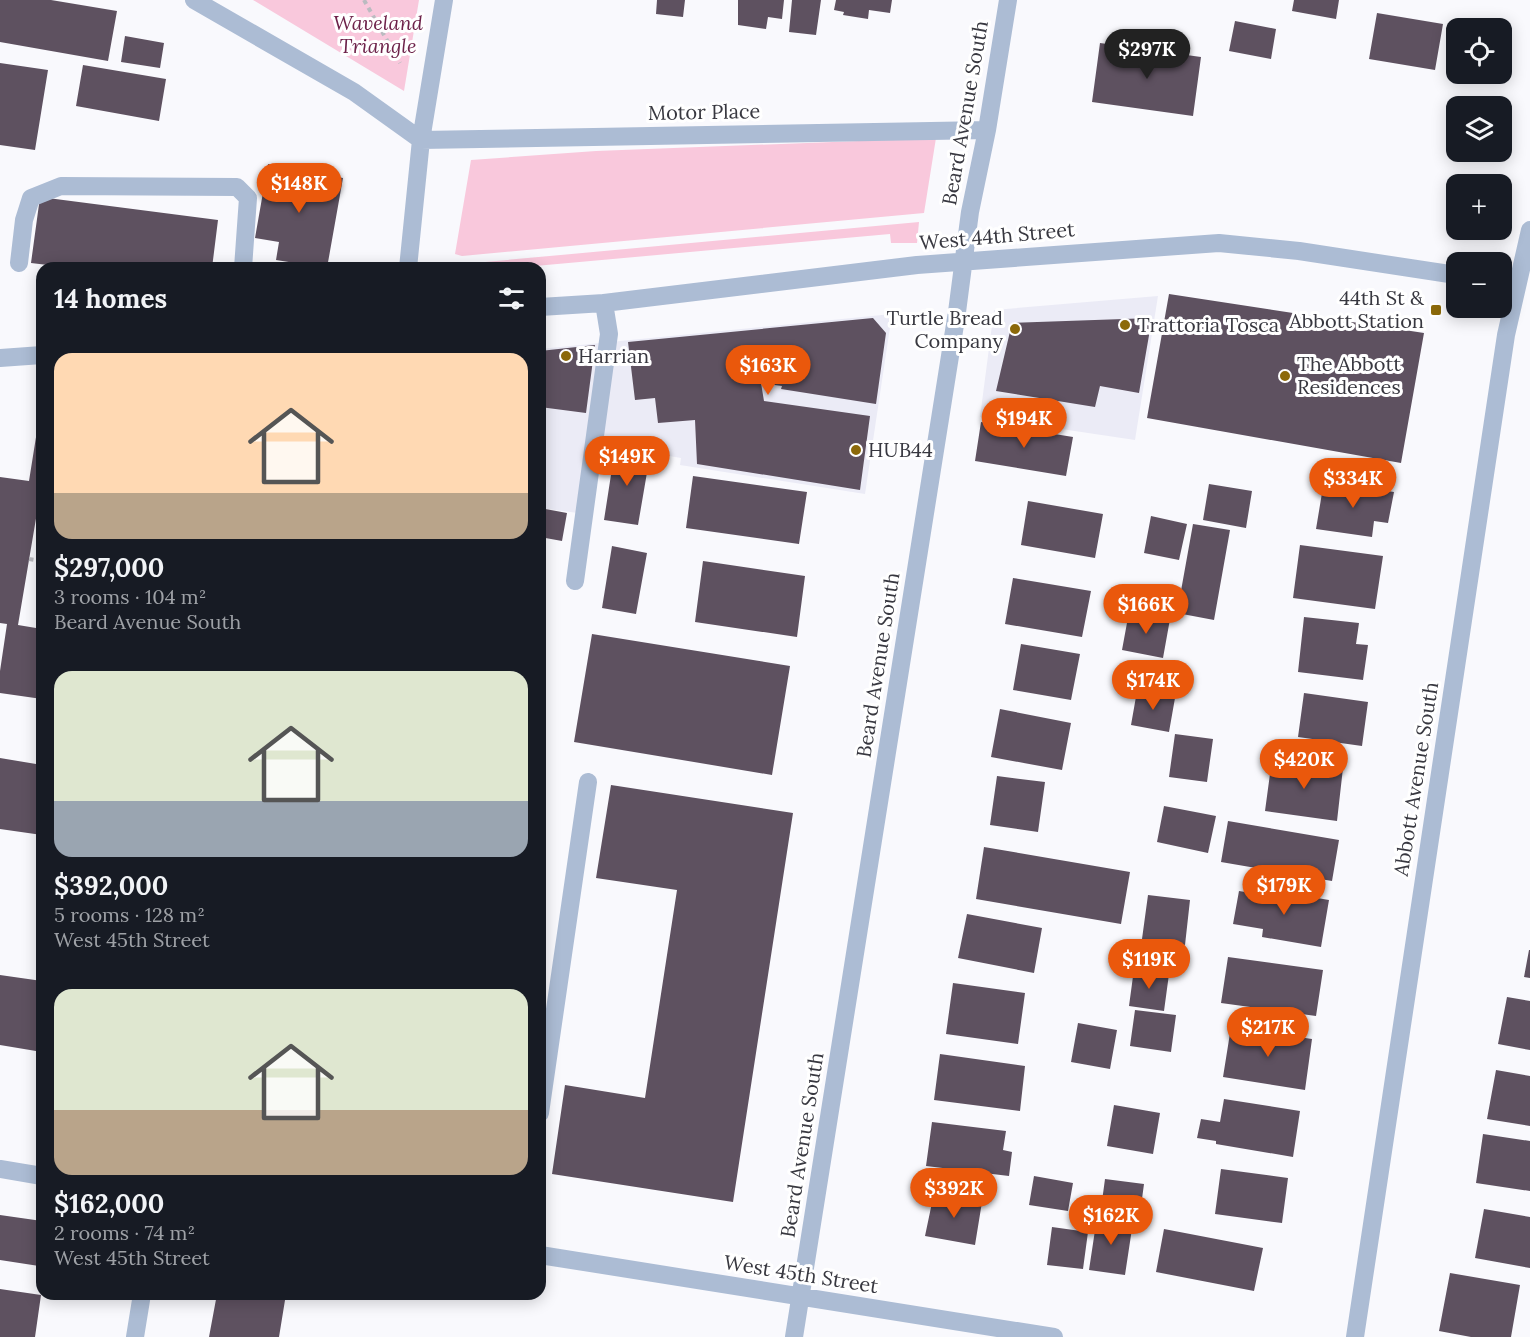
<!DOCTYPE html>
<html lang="en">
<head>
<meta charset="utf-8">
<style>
	:root { --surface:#171b24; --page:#242831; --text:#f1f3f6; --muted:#9ea1a6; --accent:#ea580c }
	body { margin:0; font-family:Lora,serif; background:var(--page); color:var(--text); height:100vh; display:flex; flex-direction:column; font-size:22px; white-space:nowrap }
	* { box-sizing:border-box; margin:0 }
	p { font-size:20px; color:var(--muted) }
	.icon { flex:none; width:33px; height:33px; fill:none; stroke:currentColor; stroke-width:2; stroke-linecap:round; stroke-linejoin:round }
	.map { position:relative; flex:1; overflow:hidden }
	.side { position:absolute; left:36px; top:262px; width:510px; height:1038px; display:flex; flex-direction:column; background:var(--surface); border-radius:18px; box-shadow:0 3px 15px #0003 }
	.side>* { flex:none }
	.buttons { position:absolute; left:1446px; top:18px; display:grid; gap:12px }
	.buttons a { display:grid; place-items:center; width:66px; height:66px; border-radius:12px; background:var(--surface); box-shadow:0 3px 15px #0003; font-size:30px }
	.price { position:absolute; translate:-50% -51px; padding:0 14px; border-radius:21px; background:var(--accent); color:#fff; font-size:20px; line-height:39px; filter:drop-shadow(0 2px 3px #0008) }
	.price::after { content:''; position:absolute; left:50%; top:36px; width:18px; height:14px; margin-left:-9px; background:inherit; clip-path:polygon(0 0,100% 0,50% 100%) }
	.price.selected { background:#222; color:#fff }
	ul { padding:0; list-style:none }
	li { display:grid; align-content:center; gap:12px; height:318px; padding:0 18px }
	li span { display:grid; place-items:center; height:186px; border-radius:18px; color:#555 }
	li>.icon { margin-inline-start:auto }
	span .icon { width:108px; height:108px; fill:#fffc; stroke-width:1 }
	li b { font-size:26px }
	h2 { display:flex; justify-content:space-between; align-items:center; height:72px; padding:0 18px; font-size:26px }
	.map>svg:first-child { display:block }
</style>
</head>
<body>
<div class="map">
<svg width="1530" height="1337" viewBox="0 0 1530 1337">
	<rect width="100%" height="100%" fill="#f9f9fd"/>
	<!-- built -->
	<path fill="#ebebf6" d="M 1158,296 L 1135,440 L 980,417 L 994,310 Z
		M 892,314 L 865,494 L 680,465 L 681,458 L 588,442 L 578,513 L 540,508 L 540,349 Z"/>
	<!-- green -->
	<path fill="#f9c8dc" d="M 253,0 L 419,0 L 404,91 Z
		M 936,138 L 924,213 L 462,256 L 455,254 L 471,160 L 596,151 Z
		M 919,222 L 917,243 L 891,243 L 890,234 L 513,268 L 460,268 L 463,264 Z"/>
	<!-- building -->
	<path fill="#5e5160" d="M 0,0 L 51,0 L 117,11 L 108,61 L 0,42 Z
		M 657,0 L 685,0 L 683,17 L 656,14 Z
		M 738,0 L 784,0 L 782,19 L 768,17 L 766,29 L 738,25 Z
		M 792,0 L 821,0 L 816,35 L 789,32 Z
		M 836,0 L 892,0 L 890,13 L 869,10 L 868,19 L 843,15 L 844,12 L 834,10 Z
		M 1294,0 L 1339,0 L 1336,19 L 1292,11 Z
		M 1377,13 L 1443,24 L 1435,70 L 1369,59 Z
		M 1235,21 L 1276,29 L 1271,59 L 1229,51 Z
		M 125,36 L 164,43 L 160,68 L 121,62 Z
		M 1100,43 L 1201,57 L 1193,116 L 1092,102 Z
		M 0,63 L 48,70 L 35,150 L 0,145 Z
		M 83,65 L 166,79 L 159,121 L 76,106 Z
		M 268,164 L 343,178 L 327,268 L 276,260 L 279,242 L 255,238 Z
		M 40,197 L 218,220 L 212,268 L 73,268 L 31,263 Z
		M 1169,294 L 1424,333 L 1401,463 L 1147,418 Z
		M 873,318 L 886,333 L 876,404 L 781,389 L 782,386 L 761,383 L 764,401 L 870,416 L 860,490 L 697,464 L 695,420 L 658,423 L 655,398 L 635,400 L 628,342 Z
		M 1152,318 L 1139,393 L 1100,386 L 1095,407 L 996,391 L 1012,323 Z
		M 595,345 L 586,413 L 540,407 L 540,351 Z
		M 40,412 L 42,483 L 18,625 L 42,629 L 42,699 L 0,693 L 0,671 L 7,624 L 0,623 L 0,477 L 29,481 Z
		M 981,422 L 1073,437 L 1066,476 L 975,461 Z
		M 615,449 L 650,455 L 638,525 L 604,520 Z
		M 693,476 L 807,492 L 799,544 L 686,528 Z
		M 1324,481 L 1394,492 L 1388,523 L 1374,521 L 1372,537 L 1316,529 Z
		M 1209,484 L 1252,491 L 1246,528 L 1203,520 Z
		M 1028,501 L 1103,514 L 1095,558 L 1021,545 Z
		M 540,508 L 567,513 L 562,541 L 540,537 Z
		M 1151,516 L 1187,524 L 1179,560 L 1144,553 Z
		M 1193,524 L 1230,530 L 1214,620 L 1177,613 Z
		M 1300,545 L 1383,556 L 1375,609 L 1293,598 Z
		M 612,546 L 647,553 L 636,614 L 602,608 Z
		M 703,561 L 805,576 L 797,637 L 695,622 Z
		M 1013,578 L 1091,591 L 1082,637 L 1005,624 Z
		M 1129,612 L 1170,619 L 1163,658 L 1122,650 Z
		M 1304,617 L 1359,623 L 1356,644 L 1368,645 L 1363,680 L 1298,672 Z
		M 592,634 L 790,666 L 772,775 L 574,742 Z
		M 1021,644 L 1080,654 L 1071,700 L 1013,690 Z
		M 1137,691 L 1175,698 L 1169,732 L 1131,725 Z
		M 1304,693 L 1368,702 L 1362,746 L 1298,737 Z
		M 1000,709 L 1071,723 L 1062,770 L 991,757 Z
		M 1175,734 L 1213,739 L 1207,782 L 1169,777 Z
		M 0,758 L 42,765 L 42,835 L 0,829 Z
		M 1272,759 L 1343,768 L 1337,821 L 1265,811 Z
		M 997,776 L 1045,782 L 1038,832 L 990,825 Z
		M 611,785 L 793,813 L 733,1202 L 552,1174 L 565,1085 L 645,1098 L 677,890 L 596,878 Z
		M 1164,806 L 1216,816 L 1208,853 L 1157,842 Z
		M 1228,821 L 1339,840 L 1332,881 L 1221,862 Z
		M 984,847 L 1130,872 L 1121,924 L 976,899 Z
		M 1270,890 L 1329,900 L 1321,947 L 1262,937 L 1263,929 L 1233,924 L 1239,891 L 1269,896 Z
		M 1148,895 L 1190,900 L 1185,945 L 1142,939 Z
		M 967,914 L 1042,928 L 1034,973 L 958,958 Z
		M 1529,950 L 1530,950 L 1530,978 L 1524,977 Z
		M 1228,957 L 1323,970 L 1316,1016 L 1221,1003 Z
		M 1134,969 L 1169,974 L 1164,1011 L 1129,1006 Z
		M 0,975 L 42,981 L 42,1052 L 0,1045 Z
		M 953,983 L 1025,993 L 1018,1044 L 946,1034 Z
		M 1507,997 L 1530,1001 L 1530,1050 L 1498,1044 Z
		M 1135,1010 L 1176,1015 L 1171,1052 L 1130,1046 Z
		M 1078,1023 L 1117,1030 L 1110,1069 L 1071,1062 Z
		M 1231,1027 L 1312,1039 L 1305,1090 L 1223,1077 Z
		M 940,1054 L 1025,1066 L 1020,1111 L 934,1100 Z
		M 1496,1070 L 1530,1076 L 1530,1126 L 1487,1119 Z
		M 1224,1099 L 1300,1111 L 1293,1157 L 1216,1144 L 1216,1141 L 1197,1138 L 1201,1119 L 1220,1122 Z
		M 1114,1105 L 1160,1113 L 1153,1154 L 1107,1146 Z
		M 932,1122 L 1006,1131 L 1003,1150 L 1012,1152 L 1009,1176 L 926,1166 Z
		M 1483,1134 L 1530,1141 L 1530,1191 L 1476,1183 Z
		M 1221,1169 L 1288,1178 L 1282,1223 L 1215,1214 Z
		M 1034,1176 L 1073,1183 L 1068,1211 L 1029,1205 Z
		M 1105,1179 L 1144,1184 L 1139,1221 L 1100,1216 Z
		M 934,1193 L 982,1202 L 975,1245 L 925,1236 Z
		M 1484,1209 L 1530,1217 L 1530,1268 L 1475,1258 Z
		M 0,1215 L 42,1221 L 39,1266 L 0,1260 Z
		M 1097,1217 L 1133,1222 L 1125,1275 L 1089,1270 Z
		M 1052,1227 L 1088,1232 L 1083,1269 L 1047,1265 Z
		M 1164,1229 L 1263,1248 L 1254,1291 L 1156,1272 Z
		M 1450,1273 L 1520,1285 L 1511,1337 L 1471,1337 L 1439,1331 Z
		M 0,1289 L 41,1295 L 35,1337 L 0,1337 Z
		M 217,1294 L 286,1294 L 279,1337 L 209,1337 Z"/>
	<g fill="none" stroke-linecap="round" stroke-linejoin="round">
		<!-- path -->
		<path stroke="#bbbbc0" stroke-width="4" stroke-dasharray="4.5 4.5" stroke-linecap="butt" d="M 364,0 L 400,63
			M 29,559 L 42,561"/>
		<!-- minor -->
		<path stroke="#acbcd4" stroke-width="18" d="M 194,0 L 354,92 L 421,140 L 987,130
			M 19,263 L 24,220 L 31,198 L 61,186 L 237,187 L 248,198 L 243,268
			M 408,268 L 421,140 L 444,0
			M 540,307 L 604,303 L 917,265 L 1219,243 L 1299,251 L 1456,275
			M 0,358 L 42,355
			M 575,581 L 609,334 L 604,303
			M 540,1113 L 588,782
			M 0,1169 L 42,1176
			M 540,1255 L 1054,1337
			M 135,1337 L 142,1294
			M 794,1337 L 957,312 L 970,212 L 987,130 L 1008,0
			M 1355,1337 L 1506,335 L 1530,230"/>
	</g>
	<!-- markers -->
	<g fill="#8c690a" stroke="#fff" stroke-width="2">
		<rect x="1430" y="304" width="12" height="12" rx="3"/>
		<circle cx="1125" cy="325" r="6"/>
		<circle cx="1015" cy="329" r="6"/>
		<circle cx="566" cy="356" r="6"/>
		<circle cx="1285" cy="376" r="6"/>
		<circle cx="856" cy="450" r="6"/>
	</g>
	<g text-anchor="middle" stroke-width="6" stroke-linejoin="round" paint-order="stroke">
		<!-- park labels -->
		<g font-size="20" font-style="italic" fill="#6d224a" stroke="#fff">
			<text x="378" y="30">Waveland<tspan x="378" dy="23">Triangle</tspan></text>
		</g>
		<!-- street labels -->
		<g font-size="20" fill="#383840" stroke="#fff">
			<text transform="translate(704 112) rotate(-1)" y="7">Motor Place</text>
			<text transform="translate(965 113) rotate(-80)" y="7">Beard Avenue South</text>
			<text transform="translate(997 236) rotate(-5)" y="7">West 44th Street</text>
			<text transform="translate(878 665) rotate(-81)" y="7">Beard Avenue South</text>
			<text transform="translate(1416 779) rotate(-81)" y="7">Abbott Avenue South</text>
			<text transform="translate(802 1145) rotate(-81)" y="7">Beard Avenue South</text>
			<text transform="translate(801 1274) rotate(9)" y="7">West 45th Street</text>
		</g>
		<!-- poi labels -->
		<g font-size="20" fill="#383840" stroke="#fff" text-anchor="start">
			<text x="1424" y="305" text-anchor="end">44th St &amp;<tspan x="1424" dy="23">Abbott Station</tspan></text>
			<text x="1003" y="325" text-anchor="end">Turtle Bread<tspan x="1003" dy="23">Company</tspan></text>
			<text x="1137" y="332">Trattoria Tosca</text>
			<text x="578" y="363">Harrian</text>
			<text x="1297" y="371">The Abbott<tspan x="1297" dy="23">Residences</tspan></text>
			<text x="868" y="457">HUB44</text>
		</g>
	</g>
</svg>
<div class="buttons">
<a><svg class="icon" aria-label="locate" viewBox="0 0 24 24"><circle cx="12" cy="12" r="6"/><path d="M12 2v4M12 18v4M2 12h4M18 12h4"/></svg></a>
<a><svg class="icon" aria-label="layers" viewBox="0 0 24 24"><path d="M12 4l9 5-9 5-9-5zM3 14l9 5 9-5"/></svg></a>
<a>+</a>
<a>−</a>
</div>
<b class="price selected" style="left:1147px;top:80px">$297K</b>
<b class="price" style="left:299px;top:214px">$148K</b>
<b class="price" style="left:768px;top:396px">$163K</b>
<b class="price" style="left:1024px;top:449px">$194K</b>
<b class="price" style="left:627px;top:487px">$149K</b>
<b class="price" style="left:1353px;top:509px">$334K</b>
<b class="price" style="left:1146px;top:635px">$166K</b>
<b class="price" style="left:1153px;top:711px">$174K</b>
<b class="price" style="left:1304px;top:790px">$420K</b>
<b class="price" style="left:1284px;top:916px">$179K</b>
<b class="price" style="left:1149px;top:990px">$119K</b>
<b class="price" style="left:1268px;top:1058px">$217K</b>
<b class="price" style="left:954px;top:1219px">$392K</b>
<b class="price" style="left:1111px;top:1246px">$162K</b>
<section class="side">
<h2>14 homes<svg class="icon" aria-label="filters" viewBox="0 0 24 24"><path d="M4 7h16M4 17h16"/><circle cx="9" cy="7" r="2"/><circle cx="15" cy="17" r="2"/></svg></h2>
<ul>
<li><span style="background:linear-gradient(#ffd9b3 75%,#b9a48a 0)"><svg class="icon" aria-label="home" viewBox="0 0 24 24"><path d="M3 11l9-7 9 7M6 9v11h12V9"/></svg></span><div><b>$297,000</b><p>3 rooms · 104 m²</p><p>Beard Avenue South</p></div></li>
<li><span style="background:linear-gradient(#dfe7d0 70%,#9aa5b1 0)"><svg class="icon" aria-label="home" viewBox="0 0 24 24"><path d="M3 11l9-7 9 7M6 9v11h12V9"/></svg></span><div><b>$392,000</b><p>5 rooms · 128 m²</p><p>West 45th Street</p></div></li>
<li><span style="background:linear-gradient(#dfe7d0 65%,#b9a48a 0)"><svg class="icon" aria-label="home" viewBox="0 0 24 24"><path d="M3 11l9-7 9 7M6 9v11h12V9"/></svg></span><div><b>$162,000</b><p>2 rooms · 74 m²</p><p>West 45th Street</p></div></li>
</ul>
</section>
</div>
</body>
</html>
